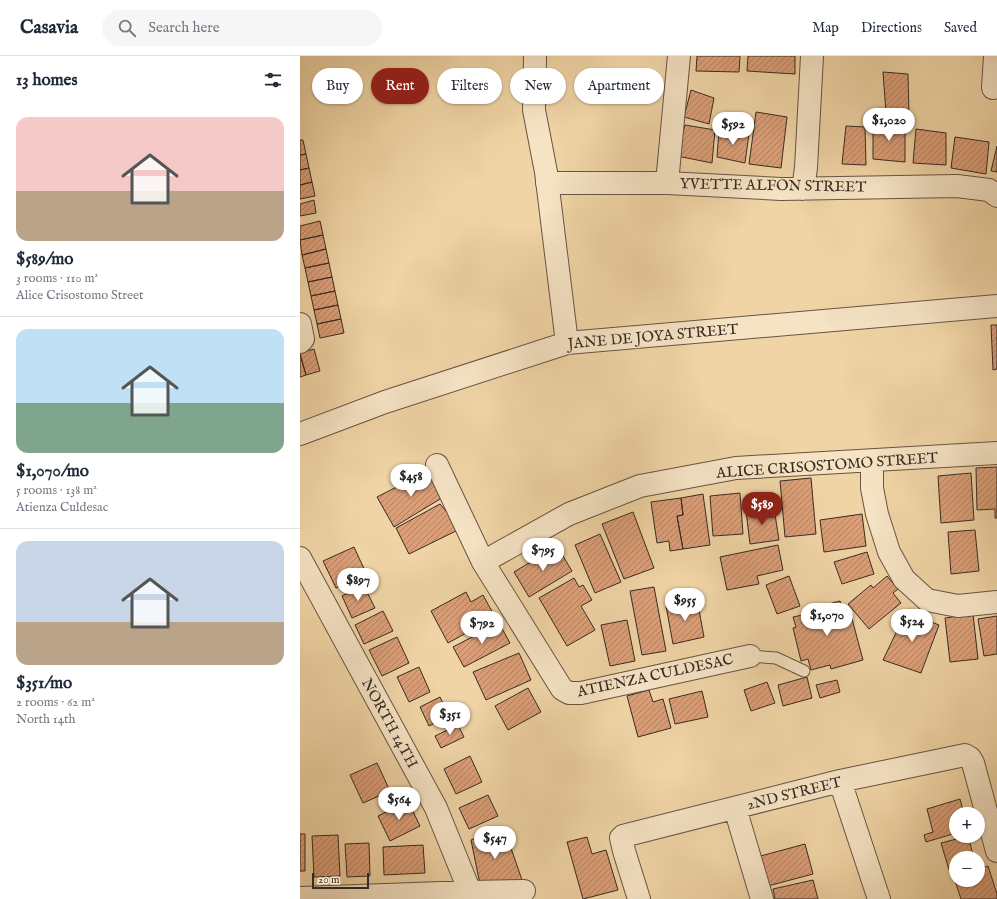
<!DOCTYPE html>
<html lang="en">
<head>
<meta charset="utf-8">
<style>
	:root { --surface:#fff; --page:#f6f6f7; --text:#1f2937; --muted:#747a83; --line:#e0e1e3; --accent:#8f2418 }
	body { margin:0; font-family:"IM FELL English",serif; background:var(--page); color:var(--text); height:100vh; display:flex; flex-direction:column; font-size:15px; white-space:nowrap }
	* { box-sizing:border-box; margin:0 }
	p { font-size:13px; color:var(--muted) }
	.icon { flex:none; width:22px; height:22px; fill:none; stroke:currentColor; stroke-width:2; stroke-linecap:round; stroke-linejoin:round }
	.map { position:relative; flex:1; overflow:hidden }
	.sheet { display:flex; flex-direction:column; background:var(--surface); width:300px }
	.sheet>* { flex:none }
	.guide { position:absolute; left:12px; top:12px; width:380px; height:36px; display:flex; gap:8px }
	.fabs { position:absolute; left:649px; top:751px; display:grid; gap:8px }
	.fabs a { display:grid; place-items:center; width:36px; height:36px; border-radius:50%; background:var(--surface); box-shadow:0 1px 3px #0004; font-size:20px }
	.scale { position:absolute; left:12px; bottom:10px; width:57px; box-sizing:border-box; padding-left:4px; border:2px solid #382a24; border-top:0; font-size:11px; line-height:14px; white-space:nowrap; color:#382a24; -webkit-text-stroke:3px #f5e3c4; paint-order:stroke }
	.price { position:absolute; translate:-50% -34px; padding:0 9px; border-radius:14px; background:#fff; color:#222; font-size:13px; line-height:26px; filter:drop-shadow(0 1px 2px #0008) }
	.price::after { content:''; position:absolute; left:50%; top:24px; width:12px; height:9px; margin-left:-6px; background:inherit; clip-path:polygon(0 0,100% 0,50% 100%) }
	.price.selected { background:var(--accent); color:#fff }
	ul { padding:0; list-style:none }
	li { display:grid; align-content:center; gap:8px; height:212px; padding:0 16px }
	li+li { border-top:1px solid var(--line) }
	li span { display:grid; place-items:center; height:124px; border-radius:12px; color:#555 }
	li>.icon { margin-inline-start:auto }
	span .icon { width:72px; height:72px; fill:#fffc; stroke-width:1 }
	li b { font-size:17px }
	h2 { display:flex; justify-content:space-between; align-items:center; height:48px; padding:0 16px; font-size:17px }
	.chip { padding:0 14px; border-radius:18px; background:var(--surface); box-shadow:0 1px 3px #0004; font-size:14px; line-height:36px }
	.chip.selected { background:var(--accent); color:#fff }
	header { display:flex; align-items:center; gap:24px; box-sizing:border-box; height:56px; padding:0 20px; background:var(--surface); border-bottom:1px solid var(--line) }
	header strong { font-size:19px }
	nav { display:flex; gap:22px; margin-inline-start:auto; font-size:14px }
	.search { width:280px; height:36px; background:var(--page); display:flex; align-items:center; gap:10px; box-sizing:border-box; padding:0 14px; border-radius:22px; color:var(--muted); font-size:15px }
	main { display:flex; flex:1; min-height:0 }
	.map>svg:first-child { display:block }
</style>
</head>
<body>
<header>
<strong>Casavia</strong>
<div class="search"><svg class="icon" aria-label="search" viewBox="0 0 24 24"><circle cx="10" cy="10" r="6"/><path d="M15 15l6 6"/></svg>Search here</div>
<nav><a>Map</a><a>Directions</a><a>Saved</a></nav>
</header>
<main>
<section class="sheet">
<h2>13 homes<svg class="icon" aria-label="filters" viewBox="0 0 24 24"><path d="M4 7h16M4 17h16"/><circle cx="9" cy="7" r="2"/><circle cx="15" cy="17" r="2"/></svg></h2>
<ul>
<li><span style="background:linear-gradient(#f6c9c9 60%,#b9a48a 0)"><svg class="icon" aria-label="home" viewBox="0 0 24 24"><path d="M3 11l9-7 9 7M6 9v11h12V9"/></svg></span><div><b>$589/mo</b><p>3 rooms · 110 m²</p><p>Alice Crisostomo Street</p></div></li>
<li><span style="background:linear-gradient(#bfe0f5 60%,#7fa58c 0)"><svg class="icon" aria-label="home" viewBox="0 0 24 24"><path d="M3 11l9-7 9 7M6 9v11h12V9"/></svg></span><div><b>$1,070/mo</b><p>5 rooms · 138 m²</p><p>Atienza Culdesac</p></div></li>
<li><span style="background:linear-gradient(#c9d6e8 65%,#b9a48a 0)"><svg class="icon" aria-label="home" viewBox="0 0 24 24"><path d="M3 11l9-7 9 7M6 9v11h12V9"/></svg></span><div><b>$351/mo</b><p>2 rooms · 62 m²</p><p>North 14th</p></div></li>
</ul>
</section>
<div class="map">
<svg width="697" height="843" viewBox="0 0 697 843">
	<defs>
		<pattern id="building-hatch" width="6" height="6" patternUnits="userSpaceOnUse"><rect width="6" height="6" fill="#da9f79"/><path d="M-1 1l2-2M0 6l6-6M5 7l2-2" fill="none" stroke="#b28263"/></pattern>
	</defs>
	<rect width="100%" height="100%" fill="#f0d4a5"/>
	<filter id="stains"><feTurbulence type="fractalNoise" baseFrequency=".005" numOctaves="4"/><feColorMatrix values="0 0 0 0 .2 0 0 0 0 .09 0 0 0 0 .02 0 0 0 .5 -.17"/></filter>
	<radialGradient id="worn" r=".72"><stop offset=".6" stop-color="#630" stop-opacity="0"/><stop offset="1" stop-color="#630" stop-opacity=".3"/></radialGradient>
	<!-- building -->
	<path fill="url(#building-hatch)" stroke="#382a24" d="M 397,0 L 440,0 L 439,16 L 396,15 Z
		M 448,0 L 495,0 L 495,18 L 447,15 Z
		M 583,16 L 608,18 L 609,58 L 586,57 Z
		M 391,34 L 414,42 L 409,68 L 384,61 Z
		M 456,56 L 487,61 L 481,112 L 449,108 Z
		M 573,67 L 605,69 L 605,106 L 573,103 Z
		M 385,69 L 415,74 L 412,107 L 377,100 Z
		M 546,70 L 565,71 L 566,109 L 542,108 Z
		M 616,73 L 646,77 L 646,109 L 613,107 Z
		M 419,75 L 449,78 L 445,107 L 417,101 Z
		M 655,81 L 689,86 L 686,118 L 651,112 Z
		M 0,84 L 3,84 L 6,98 L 0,99 Z
		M 697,90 L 697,116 L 691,115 Z
		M 6,98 L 9,112 L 0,114 L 0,99 Z
		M 9,112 L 12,126 L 0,129 L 0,114 Z
		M 12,126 L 15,140 L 0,143 L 0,129 Z
		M 14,144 L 16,157 L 0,160 L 0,148 Z
		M 20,165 L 23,179 L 0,184 L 0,170 Z
		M 23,179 L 26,193 L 2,199 L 0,184 Z
		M 26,193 L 29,207 L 5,212 L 2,199 Z
		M 29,207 L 32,221 L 8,226 L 5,212 Z
		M 32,221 L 35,235 L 11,240 L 8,226 Z
		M 35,235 L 38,249 L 14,254 L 11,240 Z
		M 38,249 L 41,263 L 17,268 L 14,254 Z
		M 41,263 L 44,277 L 20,282 L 17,268 Z
		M 691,269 L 697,269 L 697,313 L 693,314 Z
		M 14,293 L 20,315 L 6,319 L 0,297 Z
		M 0,299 L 6,319 L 0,321 Z
		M 697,411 L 697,462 L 695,462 L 695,453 L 677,454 L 676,412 Z
		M 132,413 L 145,440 L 94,471 L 77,441 Z
		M 671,417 L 674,464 L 641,467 L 638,420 Z
		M 511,422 L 516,478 L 485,481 L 480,425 Z
		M 440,437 L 443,478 L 413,480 L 410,440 Z
		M 403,438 L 410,489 L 383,493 L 377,460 L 383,459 L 381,442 Z
		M 381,442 L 383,459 L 377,460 L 383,493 L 370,495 L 369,485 L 357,487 L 351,446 Z
		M 140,448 L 151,461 L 164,471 L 109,498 L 96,472 Z
		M 474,452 L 479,484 L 450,488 L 446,455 Z
		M 333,456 L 354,512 L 324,523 L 302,468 Z
		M 562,458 L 566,490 L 524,496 L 520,464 Z
		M 675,474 L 679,515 L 651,518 L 648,476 Z
		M 300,478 L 321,526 L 295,537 L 275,489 Z
		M 478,489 L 483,514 L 457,520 L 459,528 L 427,534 L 420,501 Z
		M 257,490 L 272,515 L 229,541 L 214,516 Z
		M 54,491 L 66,517 L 36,532 L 23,505 Z
		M 567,496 L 574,518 L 542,528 L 534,506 Z
		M 489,520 L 500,550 L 477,558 L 466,529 Z
		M 587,520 L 598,533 L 593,537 L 601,547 L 569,573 L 548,548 L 571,529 L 573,532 Z
		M 274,522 L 279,531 L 283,529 L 292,544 L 281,550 L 295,574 L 267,590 L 239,542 Z
		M 64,530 L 75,552 L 52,562 L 42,540 Z
		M 354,531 L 366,595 L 342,599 L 330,535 Z
		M 166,536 L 171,546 L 183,539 L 195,561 L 148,587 L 131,555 Z
		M 397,543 L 404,581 L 373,588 L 366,550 Z
		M 540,545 L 545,561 L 551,559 L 563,604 L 531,613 L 530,609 L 511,614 L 508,603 L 501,605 L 493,572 L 496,571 L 493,561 L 507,558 L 506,554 Z
		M 83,555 L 93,575 L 64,588 L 55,569 Z
		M 606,556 L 639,569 L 621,617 L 583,604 Z
		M 673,558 L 678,603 L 650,606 L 645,562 Z
		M 697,560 L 697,598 L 684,600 L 678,563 Z
		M 327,564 L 335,605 L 310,610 L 301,569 Z
		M 199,567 L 210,587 L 164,611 L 153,591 Z
		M 97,581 L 109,607 L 82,620 L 69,594 Z
		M 219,597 L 231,624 L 186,644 L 173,616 Z
		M 119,611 L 130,636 L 109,646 L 97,621 Z
		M 507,621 L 512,642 L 483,650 L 478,629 Z
		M 537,624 L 540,636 L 520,642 L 516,629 Z
		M 467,626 L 475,647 L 451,655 L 444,634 Z
		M 228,632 L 241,656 L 208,674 L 195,650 Z
		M 349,634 L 353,646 L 363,643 L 371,672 L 338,681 L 327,640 Z
		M 402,635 L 408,661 L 375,668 L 369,643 Z
		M 140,641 L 149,660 L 129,670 L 120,651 Z
		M 158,669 L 164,681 L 141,692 L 135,680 Z
		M 170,700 L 182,726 L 156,738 L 144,713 Z
		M 77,707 L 90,735 L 63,747 L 50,719 Z
		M 188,739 L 198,760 L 169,773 L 159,752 Z
		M 660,743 L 664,758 L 656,758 L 656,777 L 626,786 L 624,779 L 633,776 L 627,753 Z
		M 108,745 L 120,770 L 90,785 L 78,760 Z
		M 204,772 L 222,824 L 181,833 L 171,784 Z
		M 0,778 L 5,778 L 5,815 L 0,815 Z
		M 38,779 L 40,820 L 14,821 L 12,780 Z
		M 668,780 L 674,802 L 656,802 L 656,812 L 649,814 L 641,787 Z
		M 287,781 L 292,798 L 306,794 L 318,834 L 283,843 L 267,786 Z
		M 69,787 L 70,820 L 47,821 L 45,788 Z
		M 505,788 L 513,818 L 464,831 L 457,801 Z
		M 123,789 L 125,817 L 84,819 L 83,791 Z
		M 688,810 L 697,838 L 697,843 L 661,843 L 654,822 L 656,821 L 656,824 L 678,824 L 678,813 Z
		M 513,824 L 518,843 L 475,843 L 473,833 Z"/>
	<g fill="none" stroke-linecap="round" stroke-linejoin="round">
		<defs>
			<path id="lane" d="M 450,600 L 476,602 L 504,615"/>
			<path id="street" d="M 235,0 L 234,54 L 246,116 L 267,287
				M 693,32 L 695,0
				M 247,127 L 367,127 L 481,133 L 657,130 L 689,134 L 697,140
				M 367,127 L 379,0
				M 503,133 L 506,112 L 512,0
				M 0,268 L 3,283 L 0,286
				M 0,378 L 85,346 L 267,287 L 697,250
				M 572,405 L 572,432 L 577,458 L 589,496 L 604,523 L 627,544 L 658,550 L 697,546
				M 137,409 L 183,506 L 262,633 L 269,637 L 281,637 L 450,600
				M 0,502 L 136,752 L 170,836
				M 183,506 L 269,458 L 340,430 L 436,412 L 697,397
				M 540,725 L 579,843
				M 435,752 L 462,843
				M 0,842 L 170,836 L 224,835
				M 339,843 L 324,795 L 321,782 L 323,780 L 540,725 L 665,699 L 670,702 L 673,707 L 697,795"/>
		</defs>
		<!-- lane casing -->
		<use href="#lane" stroke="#665444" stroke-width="13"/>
		<!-- street casing -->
		<use href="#street" stroke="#665444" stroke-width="24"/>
		<!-- lane -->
		<use href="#lane" stroke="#f5e3c4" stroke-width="11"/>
		<!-- street -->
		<use href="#street" stroke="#f5e3c4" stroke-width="22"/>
	</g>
	<g text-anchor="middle" stroke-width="3" stroke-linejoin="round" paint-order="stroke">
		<!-- street labels -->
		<g font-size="15" fill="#382a24" stroke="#f5e3c4">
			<text transform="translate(473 129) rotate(1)" y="5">YVETTE ALFON STREET</text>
			<text transform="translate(353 280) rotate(-5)" y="5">JANE DE JOYA STREET</text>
			<text transform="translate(527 409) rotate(-4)" y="5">ALICE CRISOSTOMO STREET</text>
			<text transform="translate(355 619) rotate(-12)" y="5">ATIENZA CULDESAC</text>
			<text transform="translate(90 667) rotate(61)" y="5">NORTH 14TH</text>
			<text transform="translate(494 737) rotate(-14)" y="5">2ND STREET</text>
		</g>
	</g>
	<rect width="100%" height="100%" filter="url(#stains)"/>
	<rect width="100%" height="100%" fill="url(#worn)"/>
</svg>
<div class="fabs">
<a>+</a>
<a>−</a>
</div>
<div class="scale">20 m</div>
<b class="price" style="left:589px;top:86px">$1,020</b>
<b class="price" style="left:433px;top:90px">$592</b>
<b class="price" style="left:111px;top:442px">$458</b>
<b class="price selected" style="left:462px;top:470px">$589</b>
<b class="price" style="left:243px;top:516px">$795</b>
<b class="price" style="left:58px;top:546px">$897</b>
<b class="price" style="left:385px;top:566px">$955</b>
<b class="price" style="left:527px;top:581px">$1,070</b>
<b class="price" style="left:612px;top:587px">$524</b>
<b class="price" style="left:182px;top:589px">$792</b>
<b class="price" style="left:150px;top:680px">$351</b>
<b class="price" style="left:99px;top:765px">$564</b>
<b class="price" style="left:195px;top:804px">$547</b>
<div class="guide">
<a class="chip">Buy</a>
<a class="chip selected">Rent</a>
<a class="chip">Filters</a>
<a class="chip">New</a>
<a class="chip">Apartment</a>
</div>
</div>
</main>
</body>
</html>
